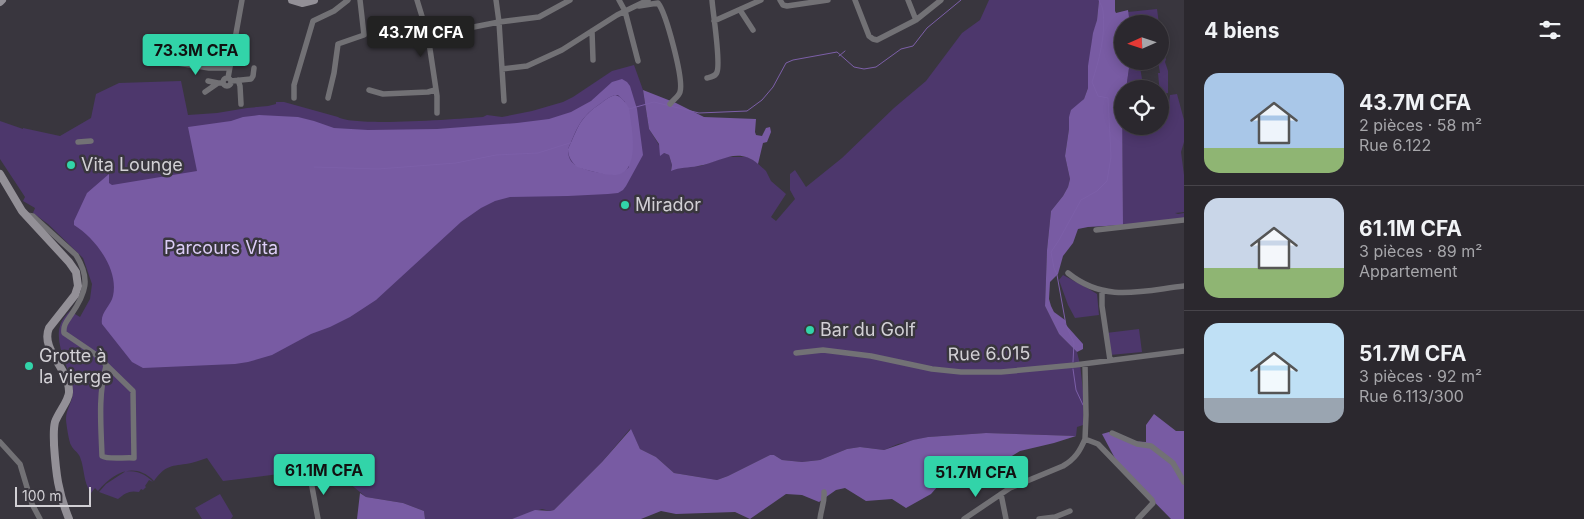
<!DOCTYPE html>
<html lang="fr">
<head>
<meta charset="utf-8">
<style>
	:root { --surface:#2b282e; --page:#37343a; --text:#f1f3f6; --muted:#a6a6aa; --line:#47444a; --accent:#32d4a9 }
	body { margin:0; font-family:Inter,sans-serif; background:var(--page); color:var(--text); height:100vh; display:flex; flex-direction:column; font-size:19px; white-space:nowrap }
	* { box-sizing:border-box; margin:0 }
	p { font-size:16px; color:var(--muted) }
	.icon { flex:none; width:28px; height:28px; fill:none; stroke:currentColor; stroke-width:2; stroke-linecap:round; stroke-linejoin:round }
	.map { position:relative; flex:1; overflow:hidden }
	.panel { display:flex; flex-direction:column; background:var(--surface); width:400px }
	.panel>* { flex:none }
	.needle { width:32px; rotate:267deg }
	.buttons { position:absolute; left:1114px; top:15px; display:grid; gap:10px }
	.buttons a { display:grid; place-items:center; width:55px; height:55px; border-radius:50%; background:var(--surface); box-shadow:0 2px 12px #0003,0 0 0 1px var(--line); font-size:25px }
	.scale { position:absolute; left:15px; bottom:12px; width:76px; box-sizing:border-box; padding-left:5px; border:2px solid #d2d0d5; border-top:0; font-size:14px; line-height:18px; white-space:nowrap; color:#d2d0d5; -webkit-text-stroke:4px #39363e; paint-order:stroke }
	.price { position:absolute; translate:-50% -42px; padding:0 11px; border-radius:5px; background:var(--accent); color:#111; font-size:16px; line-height:32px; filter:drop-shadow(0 1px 2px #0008) }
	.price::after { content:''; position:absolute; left:50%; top:30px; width:15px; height:11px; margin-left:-8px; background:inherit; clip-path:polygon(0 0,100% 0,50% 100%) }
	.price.on { background:#222; color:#fff }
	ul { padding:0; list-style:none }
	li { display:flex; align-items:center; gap:15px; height:125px; padding:0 20px }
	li+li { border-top:1px solid var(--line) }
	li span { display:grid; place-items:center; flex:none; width:140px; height:100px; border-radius:15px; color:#555 }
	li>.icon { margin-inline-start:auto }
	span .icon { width:60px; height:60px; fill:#fffc; stroke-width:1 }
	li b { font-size:21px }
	h2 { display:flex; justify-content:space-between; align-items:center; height:60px; padding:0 20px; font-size:21px }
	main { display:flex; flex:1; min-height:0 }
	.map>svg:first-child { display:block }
</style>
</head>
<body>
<main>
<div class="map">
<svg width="1184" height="519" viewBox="0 0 1184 519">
	<rect width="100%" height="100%" fill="#39363e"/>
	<!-- green -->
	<path fill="#4d376c" d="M 989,0 L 1099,0 L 1097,20 L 1092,41 L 1088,88 L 1084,99 L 1069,117 L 1069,129 L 1065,156 L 1070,179 L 1068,187 L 1063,196 L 1051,211 L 1047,250 L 1045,306 L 1059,334 L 1077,352 L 1080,364 L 1084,400 L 1083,425 L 1077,427 L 1076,436 L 986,433 L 928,437 L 898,444 L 884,450 L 860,447 L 847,449 L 820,460 L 802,462 L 782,460 L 774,455 L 770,455 L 728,476 L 717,480 L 674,473 L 656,457 L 640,449 L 630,429 L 602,462 L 554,510 L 550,511 L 542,509 L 512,519 L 425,519 L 424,511 L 403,503 L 366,497 L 349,483 L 345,475 L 345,459 L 333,456 L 325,471 L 327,482 L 317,486 L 309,465 L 279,474 L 223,481 L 207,458 C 200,460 193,463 186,464 C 170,466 165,466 154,481 C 134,461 113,473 98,491 L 95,488 L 91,493 C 83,482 85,470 80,457 C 78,452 73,450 71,445 C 69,442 66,423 66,419 C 66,408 74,401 73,389 C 69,363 45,333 70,311 L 80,317 L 90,299 L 92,284 L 83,258 L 48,224 L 33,213 L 35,208 L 23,201 L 25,197 L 0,159 L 0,121 L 23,129 L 23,128 L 60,136 L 91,118 L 96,94 L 119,83 L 181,81 L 188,115 L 217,113 L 247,108 L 268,106 L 276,104 L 276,102 L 284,102 L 338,117 C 353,127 458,119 483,117 L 487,115 L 502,117 L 532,111 L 563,102 L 573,97 L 612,71 L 634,65 L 643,90 L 649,129 L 664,153 L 669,155 L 672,165 L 671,170 L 678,167 L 701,166 L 726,157 L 747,157 L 755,161 L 766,171 L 771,181 L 786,194 L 771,217 L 776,221 L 795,199 L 790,190 L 790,174 L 795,170 L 806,187 L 842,158 L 894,108 L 926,81 L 962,33 L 980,20 Z
		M 1157,9 L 1159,24 L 1130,24 L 1128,12 Z
		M 1160,31 L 1163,53 L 1166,59 L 1165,62 L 1168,71 L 1168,93 L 1160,94 L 1158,73 L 1160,73 L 1158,61 L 1160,61 Z
		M 1130,61 L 1139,61 L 1142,79 L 1137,83 L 1137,89 L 1126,89 Z
		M 1177,94 L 1184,120 L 1184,142 L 1181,152 L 1184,175 L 1184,212 L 1175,213 L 1178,214 L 1184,213 L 1184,218 L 1123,225 L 1122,113 L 1122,110 L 1122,126 L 1160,126 L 1160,107 L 1162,107 L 1165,99 L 1164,108 L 1161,117 L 1163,118 L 1163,122 L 1168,111 L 1170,95 Z
		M 1063,275 L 1089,289 L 1097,294 L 1099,315 L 1075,318 L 1068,305 L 1059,280 Z
		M 1139,329 L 1142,352 L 1110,355 L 1106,333 Z
		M 126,471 C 137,471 146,474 153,482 L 149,480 L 145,486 L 150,491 L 146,487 L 143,490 L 141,489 L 139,492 C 130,490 125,493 118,499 L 99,492 L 106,484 Z
		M 220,494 L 233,516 L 231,519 L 202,519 L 195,508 Z"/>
	<!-- forest -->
	<path fill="#785ba3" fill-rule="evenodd" d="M 1099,0 L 1115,0 L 1115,11 L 1116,13 L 1128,10 L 1130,24 L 1122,24 L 1122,61 L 1130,61 L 1126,89 L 1122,89 L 1123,225 L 1088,227 L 1078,229 L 1073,243 L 1063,256 L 1058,274 L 1050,282 L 1049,299 L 1051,306 L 1054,312 L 1065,320 L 1066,325 L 1083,344 L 1083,349 L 1077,352 L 1059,334 L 1045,306 L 1047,250 L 1051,211 L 1063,196 L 1068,187 L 1070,179 L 1065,156 L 1069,129 L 1069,117 L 1071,110 L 1084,99 L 1088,88 L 1088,66 L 1093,33 L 1097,20 Z
		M 622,79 L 627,82 L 630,86 L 637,109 L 643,155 L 626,186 L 623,190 L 618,193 L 608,194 L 568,196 L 510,197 L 495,201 L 481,208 L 461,222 L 376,300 L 350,317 L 330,327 L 311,334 L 272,355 L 248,362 L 235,364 L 143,368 L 132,362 L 102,324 C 100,312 111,306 113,296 C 119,269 95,238 74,225 L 74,221 L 87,193 L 109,174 L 109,183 L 112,185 L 197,171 L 188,127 L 231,121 L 243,117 L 259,115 L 298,117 L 314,121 L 334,128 L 368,130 L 437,129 L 517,123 L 549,119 L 571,112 L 591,101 L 612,82 ZM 615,95 L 618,95 L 625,102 L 629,167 C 625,171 621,174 615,174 C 606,175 580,170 573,163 C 569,160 568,154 568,149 C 577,129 579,119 597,106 C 603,102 608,97 615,95 Z
		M 643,90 L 676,103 L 704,117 L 756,119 L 755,132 L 756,135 L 762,136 L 766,128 L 770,127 L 771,132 L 767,142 L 763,143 L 758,164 C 737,146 720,163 698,166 C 688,168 680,167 671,171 L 672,165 L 669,155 L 664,153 L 660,156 L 659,144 L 649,129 Z
		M 1154,414 L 1176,431 L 1184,431 L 1184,519 L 1171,519 L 1119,466 L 1102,434 L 1109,432 L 1129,441 L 1146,442 L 1146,425 Z
		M 631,429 L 640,449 L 656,457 L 674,473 L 717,480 L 728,476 L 770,455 L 774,455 L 782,460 L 802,462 L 820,460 L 847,449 L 860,447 L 884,450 L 913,440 L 928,437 L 986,433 L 1076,436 L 1054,443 L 1020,451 L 997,465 L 973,474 L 946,477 L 931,494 L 906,508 L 892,499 L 866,501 L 845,488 L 836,490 L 819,502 L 802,495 L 786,494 L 750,519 L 735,512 L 676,514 L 661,511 L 641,519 L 512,519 L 535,510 L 550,511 L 554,510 L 602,462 Z
		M 360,493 L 366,497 L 403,503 L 424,511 L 425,519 L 357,519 Z"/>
	<!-- water -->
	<path fill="#7c5fa8" d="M 615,95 C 621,96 626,103 629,108 C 631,125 642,172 616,175 C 606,176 587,170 577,167 C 572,162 568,157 568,149 C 578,129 578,120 597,106 C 603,102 608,97 615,95 Z"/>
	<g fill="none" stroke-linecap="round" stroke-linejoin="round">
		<!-- stream -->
		<path stroke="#7c5fa8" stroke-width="1" d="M 839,56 L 845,51
			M 629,109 L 654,102 L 699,113 L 747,111 L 762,100 L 773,87 L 786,63 L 793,60 L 837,52 L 854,67 L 864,69 L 876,67 L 901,49 L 913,46 L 927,28 L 961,0
			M 314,167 L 378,169 L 456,163 L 496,155 L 538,153 L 573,142
			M 1073,362 L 1074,343 L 1066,325 L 1057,275 L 1054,268 L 1051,252 L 1059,240 L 1081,200 L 1097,191 L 1107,181 L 1111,157 L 1108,98 L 1098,96 L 1092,82 C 1099,61 1106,34 1103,11 C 1103,7 1100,4 1099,0
			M 1073,369 L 1076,390 L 1083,405"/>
		<!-- street -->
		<path stroke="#727175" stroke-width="5.5" d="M 417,0 L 428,36 L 437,96 L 437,113
			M 496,0 L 499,22 L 539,17 L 570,0
			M 619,0 L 625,11 L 638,61
			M 780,0 L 783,5 L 787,6 L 828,0
			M 855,0 L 869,36 L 873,39 L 877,40 L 916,20 L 908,0
			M 639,6 L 658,3 C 666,13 684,79 680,92 C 679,96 673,100 670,104
			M 740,10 L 753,30
			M 916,20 L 941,0
			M 714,21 L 761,0
			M 592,31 L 593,60
			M 428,36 L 499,22 L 502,69 L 527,66 L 562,50 L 617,15 L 648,0
			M 165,61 L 209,68 L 229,68
			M 502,69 L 504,101
			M 228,78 L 242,0
			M 707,78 C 711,77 716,76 717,72 C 721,62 713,14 712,0
			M223 82a4 4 0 1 1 8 0a4 4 0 1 1-8 0Z
			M 238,80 L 240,86 L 241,104
			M 208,81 L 218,83
			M 231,81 L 251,79 L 253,76 L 254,68
			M 369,90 L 383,94 L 428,92 L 435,90
			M 205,92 L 218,83 L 223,83
			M 294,98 L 294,85 L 313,21 L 334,11 L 348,0
			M 328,98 L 334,73 L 338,44 L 364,35 L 360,0
			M 78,142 L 91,141
			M 26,215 L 33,216 L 76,255 C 91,279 86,293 71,315 C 67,321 63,325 64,333 L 95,354 L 133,391 L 134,458 C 125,457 108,460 102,456 C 101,426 98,395 106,366
			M 1096,230 L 1184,220
			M 1068,273 C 1105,303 1141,291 1184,286
			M 1102,291 L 1102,306 L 1110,360
			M 796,353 L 823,350 L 871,356 L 932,369 L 961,372 L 1001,372 L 1075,365 L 1184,351
			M 1085,364 L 1086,415 L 1085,439 L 1098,444 L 1152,500 L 1153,503 L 1138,519
			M 1112,433 L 1137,444 L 1151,446 L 1173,463 L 1184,482
			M 0,442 L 20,464 L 32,504 L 40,519
			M 310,476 L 318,519
			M 1001,494 L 1006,519
			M 820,519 C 821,509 825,502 824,492
			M 964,519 L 1010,488 L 1063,466 C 1075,459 1080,451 1085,439
			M 1039,519 L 1055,517 L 1070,511"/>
		<!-- secondary -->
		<path stroke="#939097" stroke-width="8" d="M 292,0 L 302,3 L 314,0
			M 0,2 L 2,0
			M 0,174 L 22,211 L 69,262 L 76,272 L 78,286 L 75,295 L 49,328 C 40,349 69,369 69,391 C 70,399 58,413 55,422 C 53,430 54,437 54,445 C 56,474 58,492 69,519"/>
	</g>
	<!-- markers -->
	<g fill="#32d4a9" stroke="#39363e" stroke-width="2">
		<circle cx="71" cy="165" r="5"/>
		<circle cx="625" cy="205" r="5"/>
		<circle cx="810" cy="330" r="5"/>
		<circle cx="29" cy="366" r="5"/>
	</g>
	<g text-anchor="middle" stroke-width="5" stroke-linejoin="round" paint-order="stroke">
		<!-- poi labels -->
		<g font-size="18" fill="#d2d0d5" stroke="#39363e" text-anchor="start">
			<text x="81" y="171">Vita Lounge</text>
			<text x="635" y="211">Mirador</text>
			<text x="820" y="336">Bar du Golf</text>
			<text x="39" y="362">Grotte à<tspan x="39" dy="21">la vierge</tspan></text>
		</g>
		<!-- park labels -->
		<g font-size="18" fill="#dccdf6" stroke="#39363e">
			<text x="221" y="254">Parcours Vita</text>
		</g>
		<!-- street labels -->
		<g font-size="18" fill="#d2d0d5" stroke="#39363e">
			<text transform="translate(989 354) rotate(-1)" y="6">Rue 6.015</text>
		</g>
	</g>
</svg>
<div class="buttons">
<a><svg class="needle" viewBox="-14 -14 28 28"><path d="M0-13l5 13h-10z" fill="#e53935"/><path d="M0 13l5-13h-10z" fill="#a6a6aa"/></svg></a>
<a><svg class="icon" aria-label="locate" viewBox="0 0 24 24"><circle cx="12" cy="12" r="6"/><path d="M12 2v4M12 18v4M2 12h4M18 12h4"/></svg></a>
</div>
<div class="scale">100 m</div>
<b class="price on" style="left:421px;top:58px">43.7M CFA</b>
<b class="price" style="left:196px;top:76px">73.3M CFA</b>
<b class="price" style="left:324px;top:496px">61.1M CFA</b>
<b class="price" style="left:976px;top:498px">51.7M CFA</b>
</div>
<section class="panel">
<h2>4 biens<svg class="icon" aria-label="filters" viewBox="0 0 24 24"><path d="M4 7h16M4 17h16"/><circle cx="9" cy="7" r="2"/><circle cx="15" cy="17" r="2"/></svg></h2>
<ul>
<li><span style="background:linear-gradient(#a9c7e8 75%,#8fb573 0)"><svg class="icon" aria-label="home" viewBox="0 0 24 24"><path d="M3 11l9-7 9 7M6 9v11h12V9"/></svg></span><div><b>43.7M CFA</b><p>2 pièces · 58 m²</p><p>Rue 6.122</p></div></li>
<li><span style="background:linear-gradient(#c9d6e8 70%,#8fb573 0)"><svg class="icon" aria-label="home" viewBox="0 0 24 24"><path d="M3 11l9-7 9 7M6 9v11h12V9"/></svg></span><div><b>61.1M CFA</b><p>3 pièces · 89 m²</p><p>Appartement</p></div></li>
<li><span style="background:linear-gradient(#bfe0f5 75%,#9aa5b1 0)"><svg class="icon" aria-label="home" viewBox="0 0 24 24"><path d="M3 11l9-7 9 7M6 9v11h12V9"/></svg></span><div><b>51.7M CFA</b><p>3 pièces · 92 m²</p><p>Rue 6.113/300</p></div></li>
</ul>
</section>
</main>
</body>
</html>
